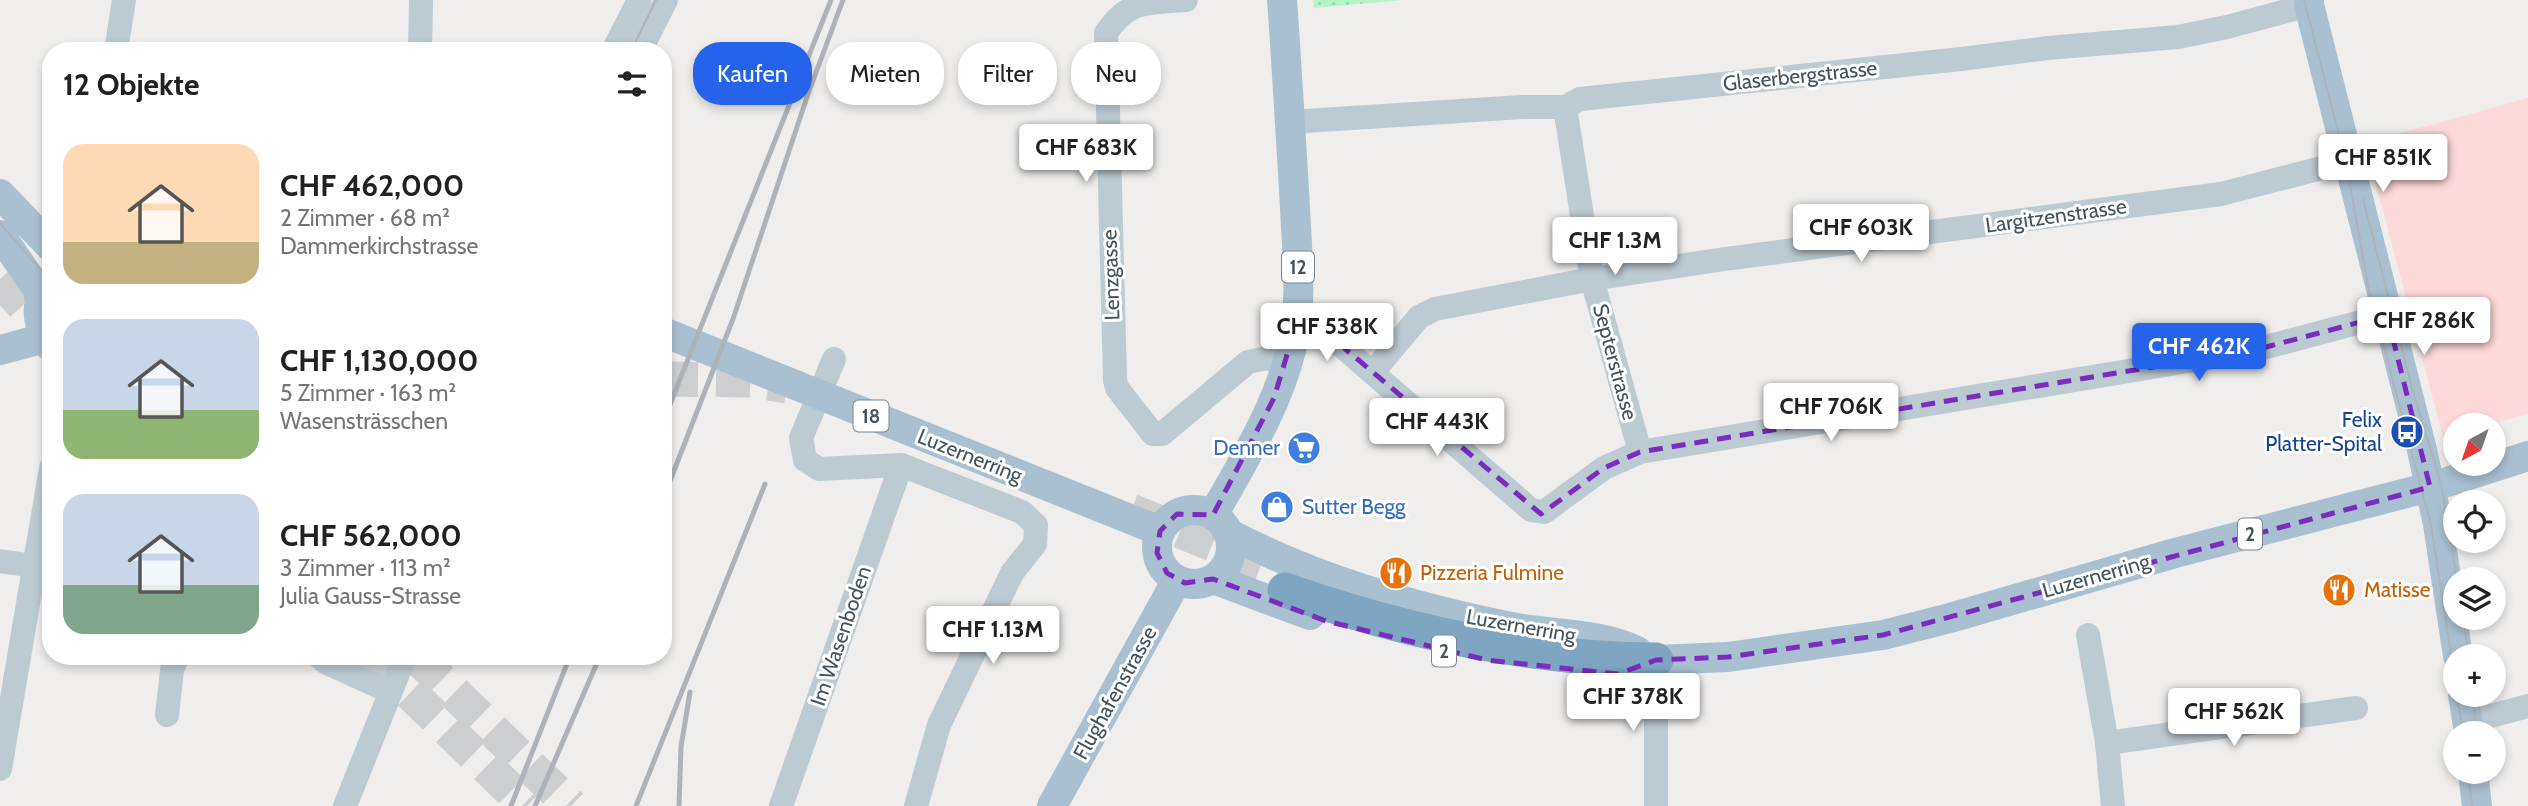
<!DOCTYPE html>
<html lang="de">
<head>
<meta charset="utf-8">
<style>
	:root { --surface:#fff; --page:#f6f6f6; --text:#202124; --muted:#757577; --accent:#2563eb }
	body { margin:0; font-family:Cabin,sans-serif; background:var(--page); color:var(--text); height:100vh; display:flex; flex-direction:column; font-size:26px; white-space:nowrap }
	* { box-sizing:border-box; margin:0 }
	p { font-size:23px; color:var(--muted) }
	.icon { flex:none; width:38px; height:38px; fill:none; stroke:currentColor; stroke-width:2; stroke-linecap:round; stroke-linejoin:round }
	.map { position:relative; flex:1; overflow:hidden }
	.details { position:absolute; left:42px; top:42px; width:630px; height:623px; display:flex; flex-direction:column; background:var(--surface); border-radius:28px; box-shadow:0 4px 10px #0003 }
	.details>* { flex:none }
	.top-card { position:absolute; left:693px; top:42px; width:665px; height:63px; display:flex; gap:14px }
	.needle { width:46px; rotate:220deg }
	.controls { position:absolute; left:2443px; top:413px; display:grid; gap:14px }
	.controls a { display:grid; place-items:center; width:63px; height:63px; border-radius:50%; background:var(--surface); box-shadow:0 4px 10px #0003; font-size:35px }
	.price { position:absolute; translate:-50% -60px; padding:0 16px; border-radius:7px; background:#fff; color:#222; font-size:23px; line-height:46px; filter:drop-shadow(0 2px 4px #0008) }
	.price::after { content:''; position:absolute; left:50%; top:42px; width:21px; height:16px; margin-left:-10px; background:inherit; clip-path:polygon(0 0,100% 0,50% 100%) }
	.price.selected { background:var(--accent); color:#fff }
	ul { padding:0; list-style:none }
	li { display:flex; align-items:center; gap:21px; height:175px; padding:0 21px }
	li span { display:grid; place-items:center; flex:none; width:196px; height:140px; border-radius:21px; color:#555 }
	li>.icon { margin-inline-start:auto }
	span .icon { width:84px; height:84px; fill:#fffc; stroke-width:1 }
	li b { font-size:30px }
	h2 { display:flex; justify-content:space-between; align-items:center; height:84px; padding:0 21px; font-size:30px }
	.tag { padding:0 24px; border-radius:28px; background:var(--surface); box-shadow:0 4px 10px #0003; font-size:24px; line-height:63px }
	.tag.selected { background:var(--accent); color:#fff }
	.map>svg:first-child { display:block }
</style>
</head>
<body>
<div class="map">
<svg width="2528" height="806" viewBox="0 0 2528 806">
	<defs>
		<pattern id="green-dots" width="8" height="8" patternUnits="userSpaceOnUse" patternTransform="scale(1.75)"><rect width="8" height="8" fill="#b5f4c8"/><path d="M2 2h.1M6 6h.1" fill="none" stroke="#9dd3ae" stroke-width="1.8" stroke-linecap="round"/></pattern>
	</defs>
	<rect width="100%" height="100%" fill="#f0eded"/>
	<!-- medical -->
	<path fill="#fed9d9" d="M 2528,98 L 2528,414 L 2487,425 L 2455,425 L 2455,434 L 2443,437 L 2365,143 Z"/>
	<!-- green -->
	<path fill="url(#green-dots)" d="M 1313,0 L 1402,0 L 1314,8 Z"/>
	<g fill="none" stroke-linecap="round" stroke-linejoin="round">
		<!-- highway-tunnel -->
		<path stroke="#cdced0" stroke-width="35" stroke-dasharray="35 18" stroke-linecap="butt" d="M 0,279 L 51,336
			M 663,379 L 750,380 L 787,386
			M 1131,511 L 1284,573
			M 372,656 L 527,806
			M 416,656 L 571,806"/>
		<!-- minor -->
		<path stroke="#bccad2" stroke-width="24" d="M 1186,0 C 1146,3 1128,0 1106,33 L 1115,380 L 1117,388 L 1153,434 L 1162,434 L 1248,362 L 1267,358 L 1287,365
			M 116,51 L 124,0
			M 420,51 L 421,0
			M 613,51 L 639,0
			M 640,51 L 666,0
			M 1565,107 L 1592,279 L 1640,452
			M 1290,122 L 1522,107 L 1565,107 L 1580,99 L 1961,59 L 2048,48 L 2178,37 L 2227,27 L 2309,5
			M 1296,325 L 1317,330 L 1330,336 L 1531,510 L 1544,512 L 1604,468 L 1640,452 L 2255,350 L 2387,315
			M 834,359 L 801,438 L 805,460 L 819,469 L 901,465 L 1022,512 L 1036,525 L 1035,544 L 1012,573 L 939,725 L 916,806
			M 1373,372 L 1419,317 L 1435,309 L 1592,279 L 1725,259 L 2221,194 L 2349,161
			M 0,561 L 34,566
			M 2088,635 L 2107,743 L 2113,806
			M 318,656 L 325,662 L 391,692
			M 167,715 L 172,670 L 178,656
			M 2468,722 L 2528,706
			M 2107,743 L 2356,708
			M 0,769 L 51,468
			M 345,806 L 405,656
			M 781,806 L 901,465
			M 1656,806 L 1656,660"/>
		<!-- major -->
		<path stroke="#a9c0d0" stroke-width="30" d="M 2309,0 L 2309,5 L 2422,450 L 2438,524 L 2458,656
			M 0,194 L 51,247
			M 0,235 L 37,288 L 40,301
			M 50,284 C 32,304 38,326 51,347
			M 663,332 L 1160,531
			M 0,350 L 45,338
			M1157 547a37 37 0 1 1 74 0a37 37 0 1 1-74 0Z
			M 1213,515 C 1243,462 1278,406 1292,346 C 1303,302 1297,253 1295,208 C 1291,139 1287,69 1282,0
			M 1228,533 C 1316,579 1410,606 1506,626 C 1549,635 1597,632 1637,651
			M 1213,579 L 1310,615
			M 1635,667 L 1656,660 L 1728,657 L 1883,635 L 1950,618 L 2175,553 L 2441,484 L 2528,456
			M 2463,695 L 2469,733
			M 2473,772 L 2477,806
			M 1052,806 L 1177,580"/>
		<!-- highway -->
		<path stroke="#7ea6c3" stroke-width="35" d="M 1285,590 C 1405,632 1529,659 1656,660"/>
		<!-- tram -->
		<path stroke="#aeb3b9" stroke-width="2" d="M 2304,0 L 2346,162 L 2368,286 L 2431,525 L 2455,681
			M 631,51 L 656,0
			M 2363,199 L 2412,388 L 2441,484 L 2457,579
			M 0,223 L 51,282
			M 2463,618 L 2469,656
			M 2457,695 L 2463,733
			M 2473,695 L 2476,733
			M 2468,772 L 2472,806"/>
		<!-- rail -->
		<path stroke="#aeb3b9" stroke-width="5" d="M 663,422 L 831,0
			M 663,499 L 733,319 L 808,94 L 843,0
			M 511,806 L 570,656
			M 535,806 L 600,656
			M 636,806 L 765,484
			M 679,806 L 681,747 L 690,692"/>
	</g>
	<!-- marked area -->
	<path fill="none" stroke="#7b2cbf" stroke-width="5" stroke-dasharray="14 9" stroke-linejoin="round" d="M 2387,315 L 2430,487 L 1883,635 L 1728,657 L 1656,660 L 1618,674 L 1487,660 L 1326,621 L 1213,579 L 1185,583 L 1167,573 L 1157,553 L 1160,531 L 1177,514 L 1213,515 L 1274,398 L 1296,325 L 1330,336 L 1541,514 L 1604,468 L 1640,452 L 2255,350 Z"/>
	<!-- icons -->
	<defs>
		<symbol id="bus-disc" viewBox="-11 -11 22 22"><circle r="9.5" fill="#1a4fb4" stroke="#fff"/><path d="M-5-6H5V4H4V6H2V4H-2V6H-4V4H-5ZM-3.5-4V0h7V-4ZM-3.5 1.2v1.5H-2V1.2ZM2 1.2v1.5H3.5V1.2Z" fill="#fff"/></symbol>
		<symbol id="supermarket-disc" viewBox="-11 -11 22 22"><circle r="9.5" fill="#3f7fe0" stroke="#fff"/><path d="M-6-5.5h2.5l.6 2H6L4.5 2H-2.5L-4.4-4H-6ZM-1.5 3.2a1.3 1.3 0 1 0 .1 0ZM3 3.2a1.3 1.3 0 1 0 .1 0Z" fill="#fff"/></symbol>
		<symbol id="shop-disc" viewBox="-11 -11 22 22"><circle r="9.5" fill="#3f7fe0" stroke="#fff"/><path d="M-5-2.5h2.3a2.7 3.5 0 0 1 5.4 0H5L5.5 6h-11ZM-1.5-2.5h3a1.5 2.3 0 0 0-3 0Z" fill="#fff"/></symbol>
		<symbol id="restaurant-disc" viewBox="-11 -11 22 22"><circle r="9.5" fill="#e8710a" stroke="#fff"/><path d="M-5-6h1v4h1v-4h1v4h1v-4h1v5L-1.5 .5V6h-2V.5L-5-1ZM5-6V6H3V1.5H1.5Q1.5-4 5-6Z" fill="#fff"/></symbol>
	</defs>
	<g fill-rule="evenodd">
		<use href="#bus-disc" x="2388" y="413" width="38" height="38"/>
		<use href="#supermarket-disc" x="1285" y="429" width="38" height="38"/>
		<use href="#shop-disc" x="1258" y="488" width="38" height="38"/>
		<use href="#restaurant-disc" x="1377" y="554" width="38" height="38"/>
		<use href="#restaurant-disc" x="2320" y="571" width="38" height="38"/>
	</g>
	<g text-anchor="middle" stroke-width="6" stroke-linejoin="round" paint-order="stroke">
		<!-- shield labels -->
		<g fill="#fff" stroke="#7b878e" stroke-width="2">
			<rect x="1282" y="251.5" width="32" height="31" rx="5"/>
			<rect x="853.5" y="400.5" width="35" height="31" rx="5"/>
			<rect x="2238" y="518.5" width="24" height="31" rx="5"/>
			<rect x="1432" y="635.5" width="24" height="31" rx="5"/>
		</g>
		<g font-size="19" font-weight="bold" fill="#43535d">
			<text x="1298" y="274">12</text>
			<text x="871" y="423">18</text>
			<text x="2250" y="541">2</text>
			<text x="1444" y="658">2</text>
		</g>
		<!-- street labels -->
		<g font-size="21" fill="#43535d" stroke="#fff">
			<text transform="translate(1800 76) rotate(-6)" y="7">Glaserbergstrasse</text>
			<text transform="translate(2056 216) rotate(-8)" y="7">Largitzenstrasse</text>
			<text transform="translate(1111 275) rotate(-92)" y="7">Lenzgasse</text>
			<text transform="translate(1615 362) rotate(75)" y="7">Septerstrasse</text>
			<text transform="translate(970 456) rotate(22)" y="7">Luzernerring</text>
			<text transform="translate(2096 576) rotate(-16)" y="7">Luzernerring</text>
			<text transform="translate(1521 626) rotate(10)" y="7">Luzernerring</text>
			<text transform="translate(841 636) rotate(-71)" y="7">Im Wasenboden</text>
			<text transform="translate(1115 693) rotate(-61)" y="7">Flughafenstrasse</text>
		</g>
		<!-- transit labels -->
		<g font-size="21" fill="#164399" stroke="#fff" text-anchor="end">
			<text x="2382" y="427">Felix<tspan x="2382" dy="24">Platter-Spital</tspan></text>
		</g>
		<!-- shop labels -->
		<g font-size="21" fill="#366cbe" stroke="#fff" text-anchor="end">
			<text x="1280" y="455">Denner</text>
			<text x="1302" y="514" text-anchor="start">Sutter Begg</text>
		</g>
		<!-- food labels -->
		<g font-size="21" fill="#c56008" stroke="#fff" text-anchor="start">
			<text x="1420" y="580">Pizzeria Fulmine</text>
			<text x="2364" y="597">Matisse</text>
		</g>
	</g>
</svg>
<div class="controls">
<a><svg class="needle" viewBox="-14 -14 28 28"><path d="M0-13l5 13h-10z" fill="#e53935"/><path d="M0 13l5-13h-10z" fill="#757577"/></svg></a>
<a><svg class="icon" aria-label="locate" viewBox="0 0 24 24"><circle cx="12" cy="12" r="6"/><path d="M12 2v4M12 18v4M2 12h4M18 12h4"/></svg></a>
<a><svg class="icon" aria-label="layers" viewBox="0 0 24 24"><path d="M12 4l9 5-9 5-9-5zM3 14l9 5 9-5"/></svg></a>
<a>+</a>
<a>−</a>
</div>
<b class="price" style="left:1086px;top:184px">CHF 683K</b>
<b class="price" style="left:2383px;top:194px">CHF 851K</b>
<b class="price" style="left:1861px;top:264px">CHF 603K</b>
<b class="price" style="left:1615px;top:277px">CHF 1.3M</b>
<b class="price" style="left:2424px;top:357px">CHF 286K</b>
<b class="price" style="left:1327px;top:363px">CHF 538K</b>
<b class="price selected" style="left:2199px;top:383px">CHF 462K</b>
<b class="price" style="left:1831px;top:443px">CHF 706K</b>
<b class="price" style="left:1437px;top:458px">CHF 443K</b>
<b class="price" style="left:993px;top:666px">CHF 1.13M</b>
<b class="price" style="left:1633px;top:733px">CHF 378K</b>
<b class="price" style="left:2234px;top:748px">CHF 562K</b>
<div class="top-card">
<a class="tag selected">Kaufen</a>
<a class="tag">Mieten</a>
<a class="tag">Filter</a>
<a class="tag">Neu</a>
</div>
<section class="details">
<h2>12 Objekte<svg class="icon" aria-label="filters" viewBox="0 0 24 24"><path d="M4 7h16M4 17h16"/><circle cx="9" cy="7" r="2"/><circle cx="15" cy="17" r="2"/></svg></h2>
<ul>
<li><span style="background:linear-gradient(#ffd9b3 70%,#c2b280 0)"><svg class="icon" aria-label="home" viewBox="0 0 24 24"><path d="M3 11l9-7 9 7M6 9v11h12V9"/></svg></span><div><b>CHF 462,000</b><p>2 Zimmer · 68 m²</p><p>Dammerkirchstrasse</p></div></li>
<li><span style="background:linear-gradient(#c9d6e8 65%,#8fb573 0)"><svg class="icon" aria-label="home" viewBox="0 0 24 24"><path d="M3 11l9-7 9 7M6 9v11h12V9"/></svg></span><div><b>CHF 1,130,000</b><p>5 Zimmer · 163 m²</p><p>Wasensträsschen</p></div></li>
<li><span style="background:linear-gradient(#c9d6e8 65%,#7fa58c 0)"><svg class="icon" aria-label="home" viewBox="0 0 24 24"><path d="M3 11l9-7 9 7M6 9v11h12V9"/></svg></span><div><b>CHF 562,000</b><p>3 Zimmer · 113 m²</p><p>Julia Gauss-Strasse</p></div></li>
</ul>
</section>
</div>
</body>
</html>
